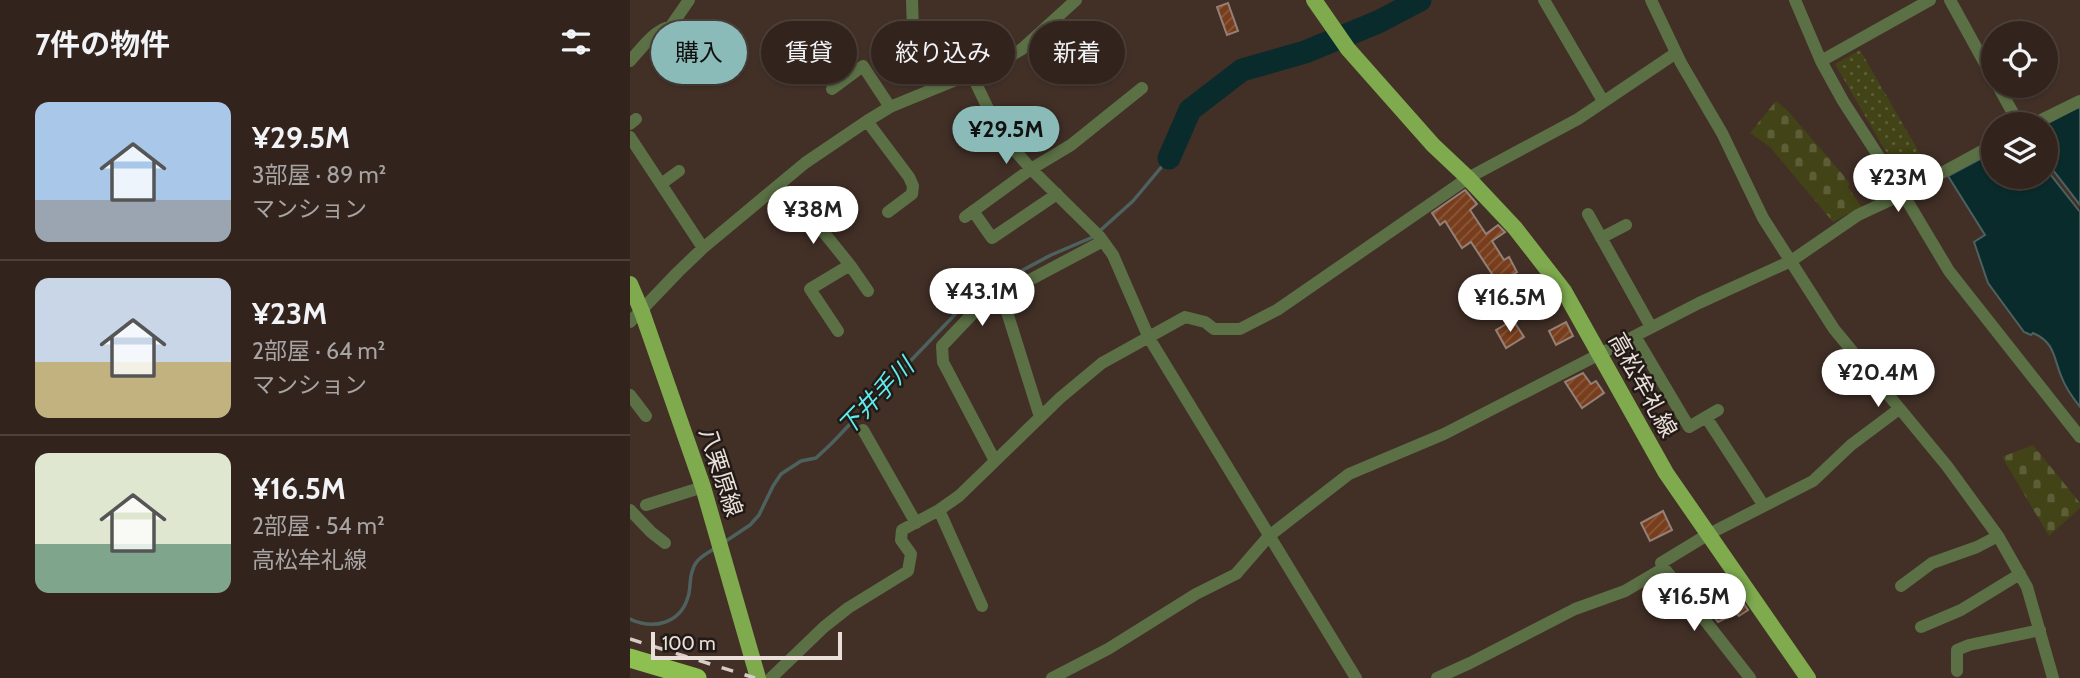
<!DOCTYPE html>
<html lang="ja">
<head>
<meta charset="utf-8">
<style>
	:root { --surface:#32241d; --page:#3d302a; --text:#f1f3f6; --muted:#a8a4a4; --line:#4d413b; --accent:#8bbbb9 }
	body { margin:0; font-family:Cabin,"Noto Sans JP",sans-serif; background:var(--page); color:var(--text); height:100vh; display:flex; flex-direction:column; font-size:26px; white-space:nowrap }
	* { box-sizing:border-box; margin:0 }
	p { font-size:23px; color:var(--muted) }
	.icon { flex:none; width:38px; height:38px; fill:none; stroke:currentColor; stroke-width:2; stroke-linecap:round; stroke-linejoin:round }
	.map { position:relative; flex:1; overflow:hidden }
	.drawer { display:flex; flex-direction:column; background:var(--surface); width:630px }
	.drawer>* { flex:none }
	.hud { position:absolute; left:21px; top:21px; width:665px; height:63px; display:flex; gap:14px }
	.buttons { position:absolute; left:1351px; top:21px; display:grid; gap:14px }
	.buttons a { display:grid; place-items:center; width:77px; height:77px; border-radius:50%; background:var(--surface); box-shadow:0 2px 5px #0004,0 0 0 2px var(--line); font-size:35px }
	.scale { position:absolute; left:21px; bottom:18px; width:191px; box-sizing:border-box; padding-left:7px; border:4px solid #eadfd9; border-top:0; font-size:19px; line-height:24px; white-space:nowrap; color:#eadfd9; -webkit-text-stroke:5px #221a16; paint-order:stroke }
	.price { position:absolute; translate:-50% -60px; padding:0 16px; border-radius:24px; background:#fff; color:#222; font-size:23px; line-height:46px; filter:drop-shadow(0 2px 4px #0008) }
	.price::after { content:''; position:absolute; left:50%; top:42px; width:21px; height:16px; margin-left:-10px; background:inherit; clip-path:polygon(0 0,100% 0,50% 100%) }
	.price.active { background:var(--accent); color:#111 }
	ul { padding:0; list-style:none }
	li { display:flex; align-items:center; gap:21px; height:175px; padding:0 35px }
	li+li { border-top:2px solid var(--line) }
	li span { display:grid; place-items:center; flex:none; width:196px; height:140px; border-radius:14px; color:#555 }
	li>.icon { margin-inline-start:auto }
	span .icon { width:84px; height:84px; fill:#fffc; stroke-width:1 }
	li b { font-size:30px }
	h2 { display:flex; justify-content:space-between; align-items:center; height:84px; padding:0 35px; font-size:30px }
	.tag { padding:0 24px; border-radius:32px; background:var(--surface); box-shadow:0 2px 5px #0004,0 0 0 2px var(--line); font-size:24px; line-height:63px }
	.tag.active { background:var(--accent); color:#111 }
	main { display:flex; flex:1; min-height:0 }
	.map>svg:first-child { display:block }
</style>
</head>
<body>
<main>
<section class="drawer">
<h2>7件の物件<svg class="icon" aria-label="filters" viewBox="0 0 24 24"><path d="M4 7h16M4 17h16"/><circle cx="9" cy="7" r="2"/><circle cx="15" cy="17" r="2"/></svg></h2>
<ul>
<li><span style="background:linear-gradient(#a9c7e8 70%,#9aa5b1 0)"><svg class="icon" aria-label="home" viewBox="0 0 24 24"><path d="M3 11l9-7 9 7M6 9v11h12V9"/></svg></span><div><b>¥29.5M</b><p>3部屋 · 89 m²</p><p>マンション</p></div></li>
<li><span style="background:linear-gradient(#c9d6e8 60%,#c2b280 0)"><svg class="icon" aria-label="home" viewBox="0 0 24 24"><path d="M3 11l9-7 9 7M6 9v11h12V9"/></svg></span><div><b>¥23M</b><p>2部屋 · 64 m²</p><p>マンション</p></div></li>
<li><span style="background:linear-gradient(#dfe7d0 65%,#7fa58c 0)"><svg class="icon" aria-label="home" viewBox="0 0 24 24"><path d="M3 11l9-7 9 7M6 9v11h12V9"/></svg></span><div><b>¥16.5M</b><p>2部屋 · 54 m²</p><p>高松牟礼線</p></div></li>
</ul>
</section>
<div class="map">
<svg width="1450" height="678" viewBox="0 0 1450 678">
	<defs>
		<pattern id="green-dots" width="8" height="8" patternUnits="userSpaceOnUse" patternTransform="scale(1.75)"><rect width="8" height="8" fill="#424316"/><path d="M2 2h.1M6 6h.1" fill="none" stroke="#5d5e37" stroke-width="1.8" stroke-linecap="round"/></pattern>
		<pattern id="cemetery-stones" width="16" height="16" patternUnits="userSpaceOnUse" patternTransform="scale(1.75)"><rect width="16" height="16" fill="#424316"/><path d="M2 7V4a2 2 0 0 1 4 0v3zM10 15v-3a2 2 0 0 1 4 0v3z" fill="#5d5e37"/></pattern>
		<pattern id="building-hatch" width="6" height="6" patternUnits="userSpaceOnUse" patternTransform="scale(1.75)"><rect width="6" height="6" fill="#773d1c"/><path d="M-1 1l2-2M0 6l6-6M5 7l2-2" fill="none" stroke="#8a593c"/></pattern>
	</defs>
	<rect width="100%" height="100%" fill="#423027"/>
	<!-- green -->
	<path fill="url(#green-dots)" d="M 1230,50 L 1300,171 C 1281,177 1278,177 1263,164 L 1205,64 Z"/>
	<!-- cemetery -->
	<path fill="url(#cemetery-stones)" d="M 1146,101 L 1157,110 L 1220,183 L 1218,187 L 1233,209 L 1222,212 L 1203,222 L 1140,147 L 1120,133 Z
		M 1403,445 L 1450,503 L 1450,508 L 1419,536 L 1372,457 Z"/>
	<!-- water -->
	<path fill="#0a2b2b" stroke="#4d615f" stroke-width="2" d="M 1450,106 L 1450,205 L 1416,161 L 1416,124 Z
		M 1363,152 L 1363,177 L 1416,177 L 1416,169 L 1450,212 L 1450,407 C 1443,398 1436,389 1432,378 C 1423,358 1426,343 1403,333 L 1401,335 L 1394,332 L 1358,283 L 1344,242 L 1355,235 L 1318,176 Z"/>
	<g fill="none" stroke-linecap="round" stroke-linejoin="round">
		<!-- stream -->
		<path stroke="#4d615f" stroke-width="3.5" d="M 93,543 L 120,525 L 129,515 L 143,486 L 151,474 L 171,461 L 186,458 L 201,444 L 335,304 L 382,276 L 421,255 L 463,237 L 503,201 L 539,158
			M 0,619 C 23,630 50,624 58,597 C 61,588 59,578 63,569 C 66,558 78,553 87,547"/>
		<!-- river -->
		<path stroke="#0a2b2b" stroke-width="23" d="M 539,158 L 560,110 L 612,70 L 675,52 L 748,22 L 790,0"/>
	</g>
	<!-- building -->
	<path fill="url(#building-hatch)" stroke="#958076" stroke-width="2" d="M 598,3 L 608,31 L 597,35 L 587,7 Z
		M 835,190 L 847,204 L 840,210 L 856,234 L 868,225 L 875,232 L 862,241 L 874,260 L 879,257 L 887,272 L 868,283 L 841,242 L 832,248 L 815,221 L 810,225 L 802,213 Z
		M 913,281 L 921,294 L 882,317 L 874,303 Z
		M 883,320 L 894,337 L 876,348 L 866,330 Z
		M 936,322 L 943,336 L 926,345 L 919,331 Z
		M 953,373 L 961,384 L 966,381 L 974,393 L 952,408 L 935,382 Z
		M 1033,511 L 1042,530 L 1020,541 L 1011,523 Z
		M 1106,592 L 1118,610 L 1109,616 L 1106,613 L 1088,622 L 1078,608 Z"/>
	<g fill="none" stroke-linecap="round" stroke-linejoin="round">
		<!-- minor -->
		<path stroke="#5b7045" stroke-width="12" d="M 282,0 L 283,29 L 290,47 L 303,70 L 330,79
			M 914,0 L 973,101
			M 1021,0 L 1051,63 L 1092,133 L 1133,218 L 1204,329 L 1317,466 L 1368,536 L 1397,587 L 1423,678
			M 1165,0 L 1191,61 L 1213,101 L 1273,194 L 1319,271 L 1450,437
			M 1320,0 L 1363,78
			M 0,61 C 12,48 24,30 41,26 L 59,0
			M 1191,61 L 1300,0
			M 342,75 L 363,119 L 381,146 L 401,169 L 470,237 L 483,255 L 519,338 L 726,678
			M 1368,86 L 1389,124
			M 202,89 L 233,66 L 260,107
			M 237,121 L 279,177 L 283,186 L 282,194 L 258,212
			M 0,124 L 6,119
			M 1403,124 L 1450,101
			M 0,137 L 73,248
			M 31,184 L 49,171
			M 142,191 L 163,210 L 187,224 L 220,265 L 238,291
			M 343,211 L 362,238 L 427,194
			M 958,214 L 1021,327
			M 335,217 L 401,169 L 441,145 L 512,88
			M 971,238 L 996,225
			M 377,312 L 410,417
			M 0,322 L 48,272 L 73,248 L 175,163 L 237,121 L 260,107 L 372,61 L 392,49 L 446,0
			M 208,331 L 180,289 L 220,265
			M 1005,336 L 1059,427 L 1088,410
			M 0,395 L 16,416
			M 1076,417 L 1134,506
			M 233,430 L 286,523
			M 365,461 L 313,362 L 312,346 L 349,307 L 473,241
			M 16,505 L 73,487
			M 0,510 L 21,532 L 35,543
			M 309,510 L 352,606
			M 1034,568 L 1120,678
			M 1271,586 L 1302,563 L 1347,547 L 1368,536
			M 1291,627 L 1331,610 L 1390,574
			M 1327,671 L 1327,650 L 1339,645 L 1410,630
			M 141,678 L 194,627 L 218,608 L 278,571 L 281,554 L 271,540 L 272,530 L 309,510 L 329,496 L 430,398 L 472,363 L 555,317 L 575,322 L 584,329 L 610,329 L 647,310 L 838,178 L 948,119 L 1046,53
			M 422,678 L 478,649 L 566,594 L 606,574 L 639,536 L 719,474 L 814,434 L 1069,303 L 1161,261 L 1228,215 L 1273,194 L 1363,145
			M 807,678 L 840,663 L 945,609 L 995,591 L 1034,568 L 1031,563 L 1077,535 L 1183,481 L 1221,445 L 1269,409"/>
		<!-- major -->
		<path stroke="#7faa4e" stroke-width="16" d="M 684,0 L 718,49 L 803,145 L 838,178 L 885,228 L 934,291 L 1036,473 L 1178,678
			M 0,284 L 12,312 L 73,487 L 128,678"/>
		<!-- highway -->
		<path stroke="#8dc050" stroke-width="19" d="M 0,658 L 67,678"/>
		<!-- rail -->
		<path stroke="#d8ccc6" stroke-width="3.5" stroke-dasharray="12 12" stroke-linecap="butt" d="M 0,639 L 125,678"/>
	</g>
	<g text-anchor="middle" stroke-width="5" stroke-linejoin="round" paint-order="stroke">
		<!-- street labels -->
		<g font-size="23" fill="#eadfd9" stroke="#221a16">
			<text transform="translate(1013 385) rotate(61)" y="8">高松牟礼線</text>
			<text transform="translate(91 472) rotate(72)" y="8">八栗原線</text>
		</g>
		<!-- water labels -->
		<g font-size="24" font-style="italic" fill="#5deeef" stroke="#221a16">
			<text transform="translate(246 397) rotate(-46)" y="8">下井手川</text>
		</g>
	</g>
</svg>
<div class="buttons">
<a><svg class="icon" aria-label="locate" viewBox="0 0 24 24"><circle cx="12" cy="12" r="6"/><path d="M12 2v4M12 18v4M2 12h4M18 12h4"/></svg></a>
<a><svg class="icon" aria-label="layers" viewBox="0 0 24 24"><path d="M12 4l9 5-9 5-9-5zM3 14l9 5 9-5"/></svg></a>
</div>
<div class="scale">100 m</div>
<b class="price active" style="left:376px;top:166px">¥29.5M</b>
<b class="price" style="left:1268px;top:214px">¥23M</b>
<b class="price" style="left:183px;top:246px">¥38M</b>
<b class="price" style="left:352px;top:328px">¥43.1M</b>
<b class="price" style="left:880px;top:334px">¥16.5M</b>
<b class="price" style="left:1248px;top:409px">¥20.4M</b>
<b class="price" style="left:1064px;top:633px">¥16.5M</b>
<div class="hud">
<a class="tag active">購入</a>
<a class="tag">賃貸</a>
<a class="tag">絞り込み</a>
<a class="tag">新着</a>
</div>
</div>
</main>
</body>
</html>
